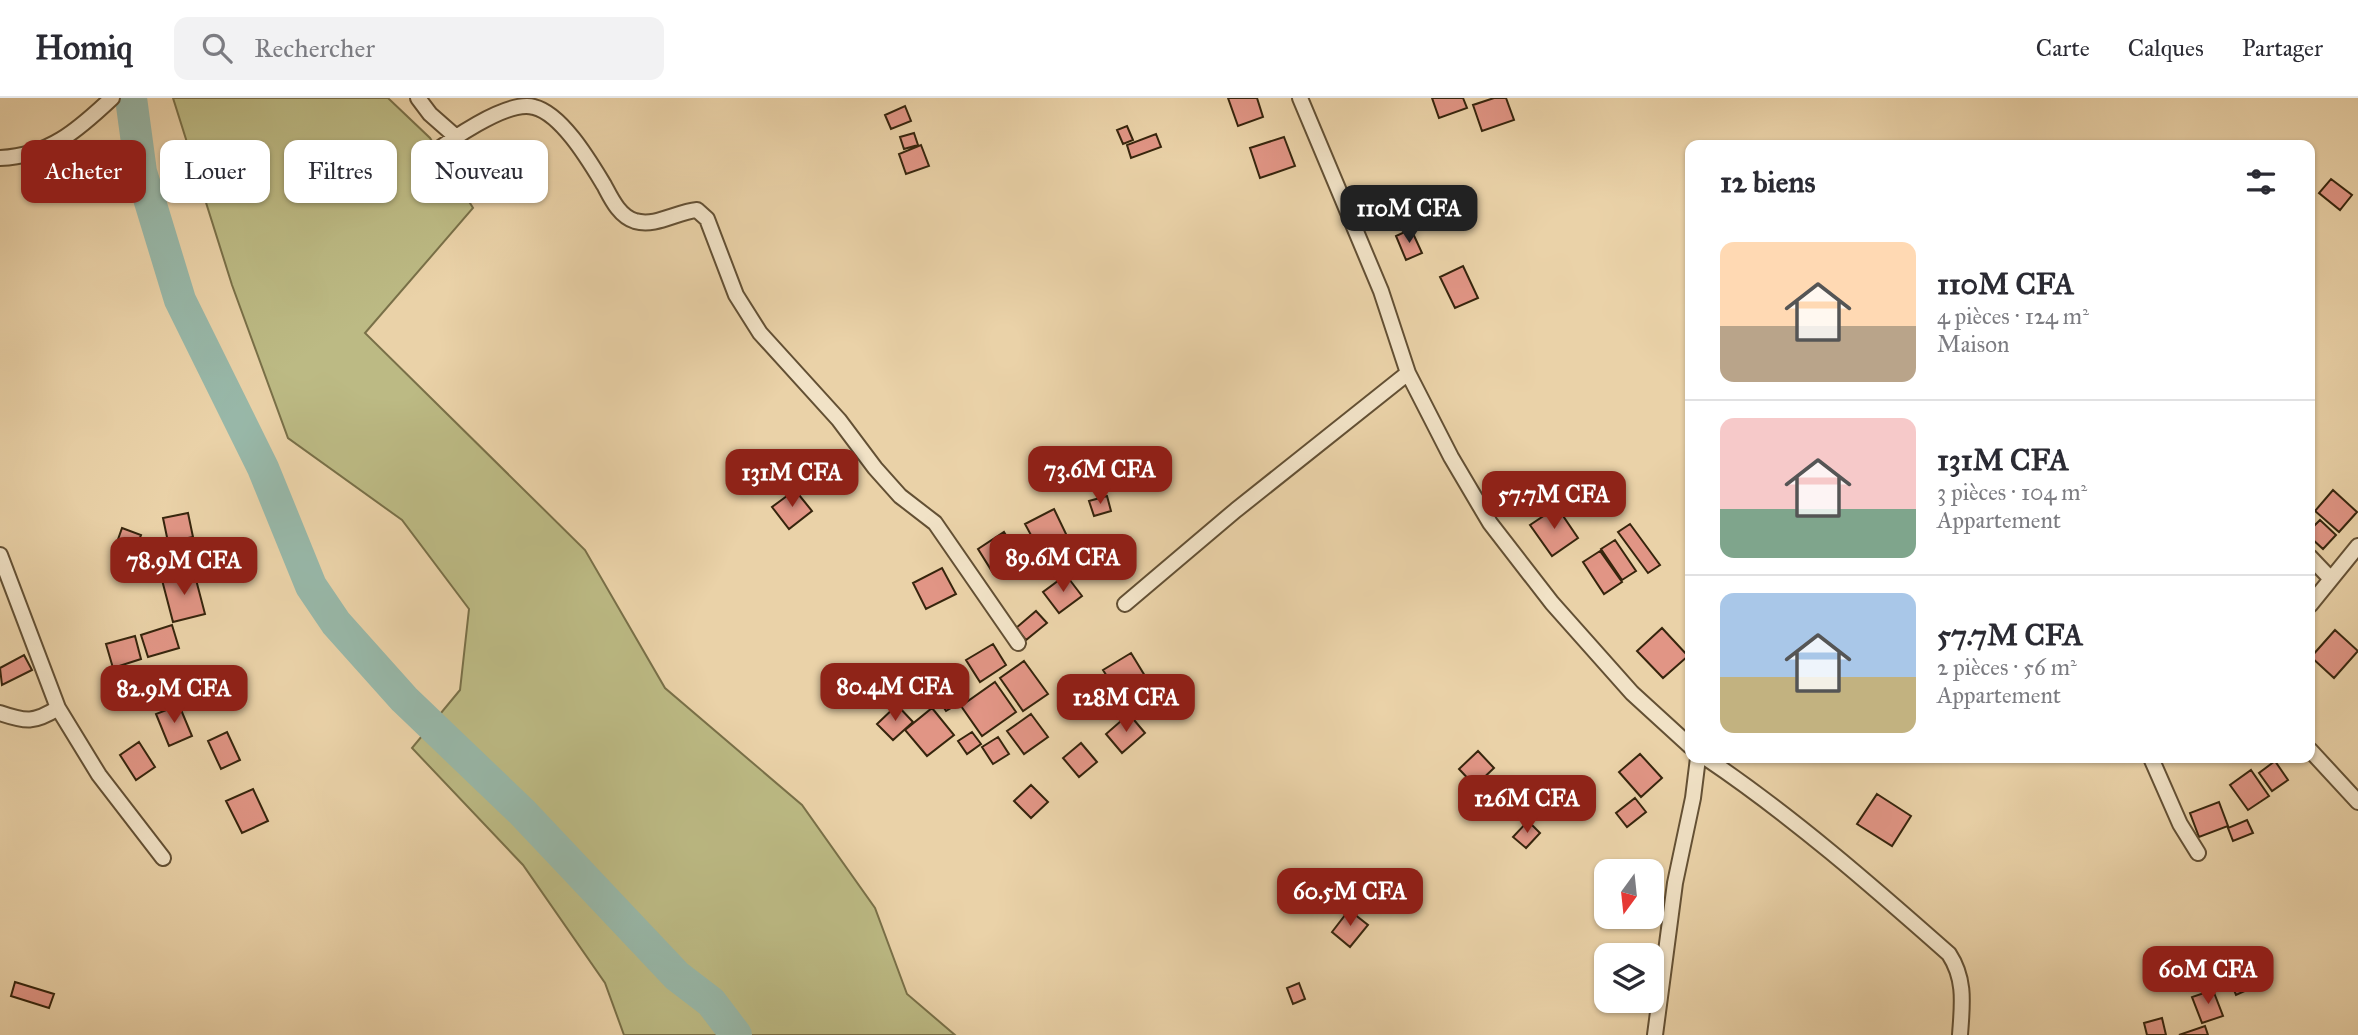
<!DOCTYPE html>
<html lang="fr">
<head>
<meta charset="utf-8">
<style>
	:root { --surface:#fff; --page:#f2f2f3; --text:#2b2b33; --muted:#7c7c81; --line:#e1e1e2; --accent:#8f2418 }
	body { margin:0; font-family:"IM FELL Great Primer",serif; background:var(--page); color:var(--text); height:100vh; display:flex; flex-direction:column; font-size:26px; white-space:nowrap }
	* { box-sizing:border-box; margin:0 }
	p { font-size:23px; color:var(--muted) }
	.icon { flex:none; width:38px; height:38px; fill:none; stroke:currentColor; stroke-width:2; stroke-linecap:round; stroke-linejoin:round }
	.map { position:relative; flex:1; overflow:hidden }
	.panel { position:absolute; left:1685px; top:42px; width:630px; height:623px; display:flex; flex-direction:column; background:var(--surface); border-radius:14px; box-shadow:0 2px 5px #0004 }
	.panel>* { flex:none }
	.guide { position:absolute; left:21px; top:42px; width:665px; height:63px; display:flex; gap:14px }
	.needle { width:46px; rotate:195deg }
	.buttons { position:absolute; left:1594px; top:761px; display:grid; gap:14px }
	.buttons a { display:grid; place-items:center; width:70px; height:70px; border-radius:14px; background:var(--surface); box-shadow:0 2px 5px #0004; font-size:35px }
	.price { position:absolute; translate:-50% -60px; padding:0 16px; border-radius:14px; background:var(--accent); color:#fff; font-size:23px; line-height:46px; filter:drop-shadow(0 2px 4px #0008) }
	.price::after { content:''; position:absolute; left:50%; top:42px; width:21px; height:16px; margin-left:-10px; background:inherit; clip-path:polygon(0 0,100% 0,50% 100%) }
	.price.current { background:#222; color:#fff }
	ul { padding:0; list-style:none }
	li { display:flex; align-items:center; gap:21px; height:175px; padding:0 35px }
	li+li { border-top:2px solid var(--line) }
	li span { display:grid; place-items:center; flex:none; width:196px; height:140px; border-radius:14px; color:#555 }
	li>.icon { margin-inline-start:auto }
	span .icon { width:84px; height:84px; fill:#fffc; stroke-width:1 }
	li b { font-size:30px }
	h2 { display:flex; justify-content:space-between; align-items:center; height:84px; padding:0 35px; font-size:30px }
	.tag { padding:0 24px; border-radius:14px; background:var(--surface); box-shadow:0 2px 5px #0004; font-size:24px; line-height:63px }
	.tag.current { background:var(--accent); color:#fff }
	header { display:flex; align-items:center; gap:42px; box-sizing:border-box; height:98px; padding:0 35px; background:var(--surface); border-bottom:2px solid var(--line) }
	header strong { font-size:33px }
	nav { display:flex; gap:38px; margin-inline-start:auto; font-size:24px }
	.search { width:490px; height:63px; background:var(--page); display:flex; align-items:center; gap:18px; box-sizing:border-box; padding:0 24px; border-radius:14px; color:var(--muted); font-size:26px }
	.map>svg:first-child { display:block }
</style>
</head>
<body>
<header>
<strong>Homiq</strong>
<div class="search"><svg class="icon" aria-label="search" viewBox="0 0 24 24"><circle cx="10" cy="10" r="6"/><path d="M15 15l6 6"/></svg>Rechercher</div>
<nav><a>Carte</a><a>Calques</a><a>Partager</a></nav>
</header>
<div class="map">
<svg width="2358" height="937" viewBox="0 0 2358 937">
	<rect width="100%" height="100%" fill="#ead2a8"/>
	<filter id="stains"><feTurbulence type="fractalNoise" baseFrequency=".00286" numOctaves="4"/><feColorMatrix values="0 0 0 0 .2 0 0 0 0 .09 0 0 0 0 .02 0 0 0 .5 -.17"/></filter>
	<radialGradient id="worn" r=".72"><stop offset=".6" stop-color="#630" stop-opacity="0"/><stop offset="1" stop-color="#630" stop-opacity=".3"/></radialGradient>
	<!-- green -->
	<path fill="#bcba84" stroke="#797048" stroke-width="2" d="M 173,0 L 388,0 L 430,40 L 473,110 L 365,235 L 585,452 L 665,590 L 802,707 L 875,810 L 907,896 L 955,937 L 624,937 L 605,885 L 523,767 L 412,650 L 460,592 L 469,511 L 402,422 L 288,340 L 232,187 Z"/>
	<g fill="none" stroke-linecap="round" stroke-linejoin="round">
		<!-- river -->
		<path stroke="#98b8a9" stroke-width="32" d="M 131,0 L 141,74 L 180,202 L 263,370 L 311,488 L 336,525 L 404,601 L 522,714 L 677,878 L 711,904 L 736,937"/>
	</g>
	<!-- building -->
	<path fill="#e19585" stroke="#36250d" stroke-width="2" d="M 1228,0 L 1257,0 L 1263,19 L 1238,28 Z
		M 1432,0 L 1463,0 L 1467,10 L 1439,20 Z
		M 1494,0 L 1506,0 L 1514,22 L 1482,33 L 1473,7 Z
		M 905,8 L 911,23 L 891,31 L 885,17 Z
		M 1127,28 L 1133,42 L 1123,46 L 1117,32 Z
		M 914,35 L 918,47 L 904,51 L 900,39 Z
		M 1156,36 L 1161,49 L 1131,60 L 1127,47 Z
		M 1284,39 L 1295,68 L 1260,80 L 1250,50 Z
		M 921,47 L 929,68 L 906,76 L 899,56 Z
		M 2331,81 L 2352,97 L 2340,112 L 2319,95 Z
		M 1411,131 L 1422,155 L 1406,162 L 1396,138 Z
		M 1463,168 L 1478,200 L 1455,210 L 1440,179 Z
		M 795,392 L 812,413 L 789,431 L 772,409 Z
		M 2333,392 L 2357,414 L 2339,434 L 2315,413 Z
		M 1107,398 L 1111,413 L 1094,418 L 1089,403 Z
		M 1557,409 L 1578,440 L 1552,458 L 1530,427 Z
		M 1054,411 L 1067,438 L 1039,452 L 1025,426 Z
		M 188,415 L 193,439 L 168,444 L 163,420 Z
		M 2320,422 L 2336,437 L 2323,451 L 2310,439 L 2310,432 Z
		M 1630,426 L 1660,467 L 1648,475 L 1618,434 Z
		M 122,430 L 141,437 L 133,457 L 115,450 Z
		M 1004,434 L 1019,458 L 993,475 L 978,451 Z
		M 199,441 L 209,472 L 196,476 L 186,445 Z
		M 1615,442 L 1636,473 L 1622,482 L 1601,451 Z
		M 1600,453 L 1622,484 L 1604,496 L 1583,464 Z
		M 942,470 L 956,496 L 926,511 L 913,485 Z
		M 194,474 L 205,516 L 173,524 L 162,482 Z
		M 1066,477 L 1082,498 L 1059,515 L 1043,494 Z
		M 1036,513 L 1047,525 L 1026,542 L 1016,530 Z
		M 172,527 L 179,550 L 148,559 L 141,537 Z
		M 1662,530 L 1688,558 L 1663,580 L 1637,553 Z
		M 2335,532 L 2358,553 L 2334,580 L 2311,559 Z
		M 135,538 L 141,561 L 113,570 L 106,546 Z
		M 993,546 L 1006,567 L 980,584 L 966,562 Z
		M 1131,555 L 1145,578 L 1117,594 L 1103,572 Z
		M 24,557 L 32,572 L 2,587 L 0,570 Z
		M 1024,563 L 1048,596 L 1023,613 L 1000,580 Z
		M 1087,580 L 1103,602 L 1079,619 L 1063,597 Z
		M 956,581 L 968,600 L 946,613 L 934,594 Z
		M 995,584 L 1016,614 L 982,638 L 961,608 Z
		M 179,607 L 192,638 L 169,648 L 156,616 Z
		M 897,607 L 913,624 L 893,642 L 877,626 Z
		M 932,610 L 954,637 L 927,658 L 905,632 Z
		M 1031,616 L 1048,639 L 1024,656 L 1007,633 Z
		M 1129,616 L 1145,635 L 1122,655 L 1106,636 Z
		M 227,634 L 240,662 L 221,671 L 208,643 Z
		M 972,634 L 981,646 L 967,656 L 958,643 Z
		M 998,639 L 1009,656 L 993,666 L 982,649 Z
		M 139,644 L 155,669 L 136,682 L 120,657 Z
		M 1081,645 L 1097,664 L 1079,679 L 1063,660 Z
		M 1478,653 L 1494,670 L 1475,688 L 1459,671 Z
		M 1640,656 L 1662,680 L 1641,699 L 1619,674 Z
		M 2275,663 L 2288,682 L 2272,693 L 2259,675 Z
		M 2251,672 L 2269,698 L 2248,712 L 2230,687 Z
		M 1031,687 L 1048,704 L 1031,720 L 1014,703 Z
		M 253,691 L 268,723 L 242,735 L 226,703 Z
		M 1877,696 L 1911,718 L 1892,748 L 1857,726 Z
		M 1635,700 L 1646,714 L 1627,729 L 1616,715 Z
		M 2219,704 L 2228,728 L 2199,739 L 2190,715 Z
		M 2247,722 L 2253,735 L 2233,743 L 2228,730 Z
		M 1528,723 L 1540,735 L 1526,750 L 1513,739 Z
		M 1349,812 L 1368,827 L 1350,849 L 1332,834 Z
		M 2249,873 L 2256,888 L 2236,897 L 2230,882 Z
		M 15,884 L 54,896 L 49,910 L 11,898 Z
		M 1299,885 L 1305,901 L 1293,906 L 1287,890 Z
		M 2213,892 L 2223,918 L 2202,925 L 2192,899 Z
		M 2162,920 L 2166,937 L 2147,937 L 2144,925 Z
		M 2205,928 L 2208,937 L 2179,937 Z"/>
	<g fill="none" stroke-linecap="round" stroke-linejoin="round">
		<defs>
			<path id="street" d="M 418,0 L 430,16 L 455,38
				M 1300,0 L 1381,193 L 1408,275 L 1451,359 L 1490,425 L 1552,505 L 1632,595 L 1690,648
				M 0,60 C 49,58 78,32 112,0
				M 425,61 C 446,45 507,1 534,9 C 562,16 590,64 604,87 C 611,100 619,118 635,123 C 656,129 676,114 697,112 L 707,121 L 736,197 L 760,235 L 839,322 L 875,370 L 900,398 L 935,425 L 1018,545
				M 0,457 L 58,610 L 99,677 L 163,760
				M 2310,459 L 2330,480
				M 1125,506 L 1236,412 L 1408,275
				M 2310,507 L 2358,448
				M 0,615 C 26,624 34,625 58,610
				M 2310,652 L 2358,704
				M 1706,660 C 1792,718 1871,787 1949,856 C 1966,882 1962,907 1960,937
				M 2151,660 L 2180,726 L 2198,755
				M 1655,937 L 1675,785 L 1693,700 L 1698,660"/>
		</defs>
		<!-- street casing -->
		<use href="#street" stroke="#635034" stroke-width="18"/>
		<!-- street -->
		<use href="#street" stroke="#f1e2c6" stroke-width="14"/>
	</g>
	<rect width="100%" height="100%" filter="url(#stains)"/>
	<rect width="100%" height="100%" fill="url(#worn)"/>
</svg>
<div class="buttons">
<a><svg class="needle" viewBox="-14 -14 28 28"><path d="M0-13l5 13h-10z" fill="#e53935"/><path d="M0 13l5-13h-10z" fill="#7c7c81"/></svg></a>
<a><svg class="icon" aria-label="layers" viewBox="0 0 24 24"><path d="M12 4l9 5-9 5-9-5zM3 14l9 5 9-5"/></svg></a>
</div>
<b class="price current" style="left:1409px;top:147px">110M CFA</b>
<b class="price" style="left:1100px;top:408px">73.6M CFA</b>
<b class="price" style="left:792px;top:411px">131M CFA</b>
<b class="price" style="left:1554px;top:433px">57.7M CFA</b>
<b class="price" style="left:1063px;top:496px">89.6M CFA</b>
<b class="price" style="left:184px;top:499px">78.9M CFA</b>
<b class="price" style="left:895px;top:625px">80.4M CFA</b>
<b class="price" style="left:174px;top:627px">82.9M CFA</b>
<b class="price" style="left:1126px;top:636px">128M CFA</b>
<b class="price" style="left:1527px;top:737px">126M CFA</b>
<b class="price" style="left:1350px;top:830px">60.5M CFA</b>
<b class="price" style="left:2208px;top:908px">60M CFA</b>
<div class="guide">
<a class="tag current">Acheter</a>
<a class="tag">Louer</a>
<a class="tag">Filtres</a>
<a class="tag">Nouveau</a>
</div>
<section class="panel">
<h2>12 biens<svg class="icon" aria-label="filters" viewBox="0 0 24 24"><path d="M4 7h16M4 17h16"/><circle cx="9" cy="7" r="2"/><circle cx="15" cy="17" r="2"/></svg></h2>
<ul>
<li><span style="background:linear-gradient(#ffd9b3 60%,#b9a48a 0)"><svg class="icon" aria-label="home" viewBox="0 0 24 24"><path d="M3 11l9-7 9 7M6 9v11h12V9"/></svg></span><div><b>110M CFA</b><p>4 pièces · 124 m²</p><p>Maison</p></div></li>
<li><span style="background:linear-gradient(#f6c9c9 65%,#7fa58c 0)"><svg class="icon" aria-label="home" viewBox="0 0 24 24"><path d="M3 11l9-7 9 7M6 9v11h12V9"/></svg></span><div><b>131M CFA</b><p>3 pièces · 104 m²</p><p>Appartement</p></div></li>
<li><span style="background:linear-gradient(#a9c7e8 60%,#c2b280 0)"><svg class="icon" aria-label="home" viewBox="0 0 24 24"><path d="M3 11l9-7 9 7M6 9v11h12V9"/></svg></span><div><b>57.7M CFA</b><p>2 pièces · 56 m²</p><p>Appartement</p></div></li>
</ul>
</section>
</div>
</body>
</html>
